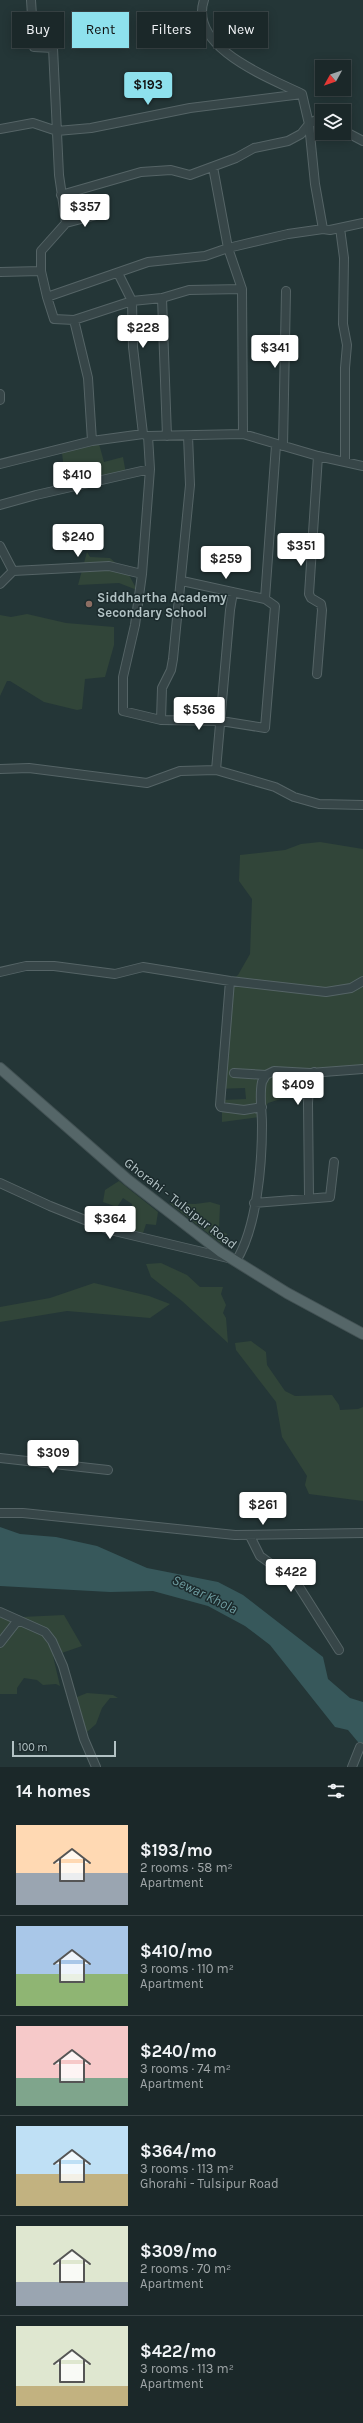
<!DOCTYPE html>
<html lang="en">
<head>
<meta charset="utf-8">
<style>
	:root { --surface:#1b2829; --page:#283435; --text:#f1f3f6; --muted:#a0a6a8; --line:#394446; --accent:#8ee1ed }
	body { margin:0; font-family:Karla,sans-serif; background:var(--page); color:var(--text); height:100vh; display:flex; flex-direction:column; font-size:15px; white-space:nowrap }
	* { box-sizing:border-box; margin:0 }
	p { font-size:13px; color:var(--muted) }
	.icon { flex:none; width:22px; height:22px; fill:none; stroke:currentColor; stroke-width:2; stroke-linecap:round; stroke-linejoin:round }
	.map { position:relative; height:1767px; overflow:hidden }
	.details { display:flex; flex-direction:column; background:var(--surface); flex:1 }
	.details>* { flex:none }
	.guide { position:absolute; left:12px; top:12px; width:339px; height:36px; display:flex; gap:8px }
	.needle { width:26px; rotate:230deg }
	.fabs { position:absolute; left:315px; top:60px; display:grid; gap:8px }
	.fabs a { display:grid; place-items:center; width:36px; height:36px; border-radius:0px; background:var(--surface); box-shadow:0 2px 10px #0003,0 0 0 1px var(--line); font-size:20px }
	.scale { position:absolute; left:12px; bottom:10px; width:104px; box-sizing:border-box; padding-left:4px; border:2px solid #b2c2c4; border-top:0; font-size:11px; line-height:14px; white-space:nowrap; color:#b2c2c4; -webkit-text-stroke:3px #1c2b2d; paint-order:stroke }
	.price { position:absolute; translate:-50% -34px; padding:0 9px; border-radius:4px; background:#fff; color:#222; font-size:13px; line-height:26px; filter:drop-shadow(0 1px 2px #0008) }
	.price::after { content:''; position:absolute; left:50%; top:24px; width:12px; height:9px; margin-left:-6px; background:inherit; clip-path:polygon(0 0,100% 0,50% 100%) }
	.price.on { background:var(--accent); color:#111 }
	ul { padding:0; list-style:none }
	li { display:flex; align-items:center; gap:12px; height:100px; padding:0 16px }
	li+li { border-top:1px solid var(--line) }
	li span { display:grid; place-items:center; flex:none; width:112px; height:80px; border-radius:0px; color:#555 }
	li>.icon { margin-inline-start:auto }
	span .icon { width:48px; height:48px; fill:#fffc; stroke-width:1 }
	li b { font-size:17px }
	h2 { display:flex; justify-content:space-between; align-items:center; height:48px; padding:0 16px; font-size:17px }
	.tag { padding:0 14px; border-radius:0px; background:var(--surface); box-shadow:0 2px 10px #0003,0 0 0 1px var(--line); font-size:14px; line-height:36px }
	.tag.on { background:var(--accent); color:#111 }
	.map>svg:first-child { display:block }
</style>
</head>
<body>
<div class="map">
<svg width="363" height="1767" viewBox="0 0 363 1767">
	<rect width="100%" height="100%" fill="#243637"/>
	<!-- green -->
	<path fill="#314539" d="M 99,444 L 104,462 L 123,457 L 126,474 L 66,486 L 62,453 Z
		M 87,552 L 90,557 L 110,558 L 129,575 L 137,590 L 119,583 L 78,585 Z
		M 27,614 L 66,623 L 114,627 L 114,645 L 105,677 L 85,679 L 82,709 L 77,710 L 44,702 L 10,681 L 7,681 L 0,696 L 0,615 L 11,617 Z
		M 320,842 L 363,849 L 363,1074 L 285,1075 L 284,1098 L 268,1103 L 260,1117 L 222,1122 L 222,1100 L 246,1099 L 245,1088 L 216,1089 L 226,983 L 238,975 L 250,954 L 252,899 L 239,881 L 240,855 L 285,850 L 301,844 Z
		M 119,1181 L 158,1212 L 156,1225 L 146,1224 L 143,1233 L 127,1228 L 132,1217 L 132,1204 L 123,1198 L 117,1207 L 103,1202 L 105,1190 Z
		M 210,1202 L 220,1205 L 219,1230 L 227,1234 L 223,1245 L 169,1203 L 195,1204 Z
		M 161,1263 L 187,1275 L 200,1287 L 223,1287 L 221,1294 L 226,1305 L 223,1313 L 226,1318 L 228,1343 L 182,1301 L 151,1277 L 146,1264 Z
		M 94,1283 L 149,1296 L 170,1304 L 150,1318 L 67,1311 L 0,1322 L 0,1307 L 50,1298 Z
		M 251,1341 L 266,1352 L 267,1365 L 285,1391 L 295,1396 L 332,1395 L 339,1405 L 340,1410 L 358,1409 L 363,1407 L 363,1501 L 309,1494 L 305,1485 L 307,1476 L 282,1437 L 276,1402 L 236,1350 L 235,1343 Z
		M 64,1615 L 82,1646 L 53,1656 L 60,1686 L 56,1684 L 43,1685 L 37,1680 L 24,1678 L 17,1688 L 17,1694 L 0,1694 L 0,1618 Z
		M 87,1693 L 113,1695 L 118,1698 L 110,1698 L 102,1708 L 96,1724 L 87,1732 C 79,1721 77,1711 77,1697 Z"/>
	<!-- water -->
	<path fill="#37585b" d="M 0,1527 L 20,1534 L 56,1537 L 97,1546 L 147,1568 L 218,1582 L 243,1595 L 323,1657 L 328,1679 L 350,1698 L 363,1702 L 363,1748 L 348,1730 L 335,1727 L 270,1645 L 245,1626 L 208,1606 L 153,1591 L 110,1592 L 0,1586 Z"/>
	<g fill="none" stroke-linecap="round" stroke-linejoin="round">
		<defs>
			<path id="minor" d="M 31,0 L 34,47 L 53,48 L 59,175 L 66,223 L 41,251 L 41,271
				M 204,0 C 188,48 270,78 302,94 L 309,124 L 316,120 L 322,122
				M 0,129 L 33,123 L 57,131 L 91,128 L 190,108 L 302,94
				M 344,131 L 363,141
				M 213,167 L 228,248 L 242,289 L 243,434
				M 61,195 L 141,172 L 171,170 L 190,175 L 236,158 L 254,148 L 288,141 L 301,134 L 309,124
				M 66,223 L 100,214
				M 340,228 L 344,258 L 343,324 L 347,345 L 345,368 L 345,462
				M 323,229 L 330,230 L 363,223
				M 0,272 L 41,271 L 47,297 L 148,262 L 205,256 L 228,248 L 288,234 L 323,229 L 315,184 L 309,124
				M 118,273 L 132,301 L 133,347 L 143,434
				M 47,297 L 54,319 L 74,320 L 88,378 L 92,441
				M 162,298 L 167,436
				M 74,320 L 132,301 L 162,298 L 189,290 L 242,289
				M 0,394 L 0,400
				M 148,436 L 150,469 L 142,574 L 135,625 L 123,677 L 123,711 L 161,720 L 221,721 L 265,728 L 275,606 L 265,599 L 276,445
				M 283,446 L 286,291
				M 0,464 L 92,441 L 143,434 L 148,436 L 243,434 L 318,456 L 363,466
				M 0,505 L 36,495 L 150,469
				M 0,546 L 13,571 L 0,584
				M 13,571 L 109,566 L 142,574
				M 182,581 L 265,599
				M 317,674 L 322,610 L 321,604 L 311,598 L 309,594 L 318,456
				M 161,720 L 162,688 L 171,670 L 173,659 L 190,485 L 188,436
				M 0,769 L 29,768 L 147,783 L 180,771 L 216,770 L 275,787 L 294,797 L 319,804 L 363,805
				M 216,770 L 230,610 L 233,592
				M 0,972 L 26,966 L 54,966 L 115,974 L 143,967 L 230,981 L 326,992 L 351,988 L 363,981
				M 230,981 L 220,1105 L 221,1107 L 244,1110 L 262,1107
				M 234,1073 L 266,1075
				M 0,1183 L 50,1206 L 110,1230 L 228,1258
				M 309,1197 L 308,1103 L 309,1087 L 314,1072
				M 254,1203 L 330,1197 L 334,1162
				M 236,1261 C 257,1228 262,1164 262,1125 C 262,1110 259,1096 262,1082 L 266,1075 L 274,1071 L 310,1073 L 363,1069
				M 0,1458 L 108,1470
				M 0,1513 L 23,1513 L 235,1535 L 363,1533
				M 250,1536 L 260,1556 L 296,1582 L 339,1650
				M 0,1612 L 45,1632 L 52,1641 L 63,1666 L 84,1739 L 96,1767
				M 0,1643 L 18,1620
				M 352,1767 L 360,1747"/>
			<path id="major" d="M 0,1068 L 128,1180 L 221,1252 L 287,1293 L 363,1334"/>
		</defs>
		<!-- minor casing -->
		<use href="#minor" stroke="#556466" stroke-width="10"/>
		<!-- major casing -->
		<use href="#major" stroke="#435254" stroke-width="12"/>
		<!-- minor -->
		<use href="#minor" stroke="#374648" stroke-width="8"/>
		<!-- major -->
		<use href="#major" stroke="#556668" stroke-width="10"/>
	</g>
	<!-- markers -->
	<circle fill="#8d6e63" stroke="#1c2b2d" stroke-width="1.5" cx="89" cy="604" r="4"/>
	<g text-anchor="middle" stroke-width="3" stroke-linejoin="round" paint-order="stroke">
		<!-- poi labels -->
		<g font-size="13" font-weight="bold" fill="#b2c2c4" stroke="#1c2b2d" text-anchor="start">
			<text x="97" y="602">Siddhartha Academy<tspan x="97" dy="15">Secondary School</tspan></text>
		</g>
		<!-- street labels -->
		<g font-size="13" fill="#b2c2c4" stroke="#1c2b2d">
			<text transform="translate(181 1203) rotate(38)" y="5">Ghorahi - Tulsipur Road</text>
		</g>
		<!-- water labels -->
		<g font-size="14" font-style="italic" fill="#6e9ca0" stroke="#1c2b2d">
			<text transform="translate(205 1594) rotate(26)" y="5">Sewar Khola</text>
		</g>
	</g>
</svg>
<div class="fabs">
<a><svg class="needle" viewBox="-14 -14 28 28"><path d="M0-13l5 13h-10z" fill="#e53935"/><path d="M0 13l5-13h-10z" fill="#a0a6a8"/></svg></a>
<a><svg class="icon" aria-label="layers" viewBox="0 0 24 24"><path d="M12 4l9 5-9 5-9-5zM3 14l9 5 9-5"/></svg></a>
</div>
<div class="scale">100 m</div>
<b class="price on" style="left:148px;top:106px">$193</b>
<b class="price" style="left:85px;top:228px">$357</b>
<b class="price" style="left:143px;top:349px">$228</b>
<b class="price" style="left:275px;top:369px">$341</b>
<b class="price" style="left:77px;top:496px">$410</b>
<b class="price" style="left:78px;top:558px">$240</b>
<b class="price" style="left:301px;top:567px">$351</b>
<b class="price" style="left:226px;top:580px">$259</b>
<b class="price" style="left:199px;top:731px">$536</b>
<b class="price" style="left:298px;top:1106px">$409</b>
<b class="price" style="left:110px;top:1240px">$364</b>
<b class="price" style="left:53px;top:1474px">$309</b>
<b class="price" style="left:263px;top:1526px">$261</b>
<b class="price" style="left:291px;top:1593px">$422</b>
<div class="guide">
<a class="tag">Buy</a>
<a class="tag on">Rent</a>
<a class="tag">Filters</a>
<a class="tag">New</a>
</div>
</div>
<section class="details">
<h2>14 homes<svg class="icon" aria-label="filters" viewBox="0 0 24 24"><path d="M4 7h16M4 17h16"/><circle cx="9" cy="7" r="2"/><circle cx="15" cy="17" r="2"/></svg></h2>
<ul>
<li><span style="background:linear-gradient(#ffd9b3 60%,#9aa5b1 0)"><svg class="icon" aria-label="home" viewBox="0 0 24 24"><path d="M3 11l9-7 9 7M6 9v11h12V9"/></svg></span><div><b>$193/mo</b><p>2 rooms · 58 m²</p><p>Apartment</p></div></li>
<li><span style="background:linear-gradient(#a9c7e8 60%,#8fb573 0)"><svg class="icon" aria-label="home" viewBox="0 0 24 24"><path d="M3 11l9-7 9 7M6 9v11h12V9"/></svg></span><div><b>$410/mo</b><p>3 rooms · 110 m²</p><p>Apartment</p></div></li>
<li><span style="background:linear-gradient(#f6c9c9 65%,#7fa58c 0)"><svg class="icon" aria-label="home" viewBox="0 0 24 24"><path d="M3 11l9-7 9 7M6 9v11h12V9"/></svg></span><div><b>$240/mo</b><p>3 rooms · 74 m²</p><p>Apartment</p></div></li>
<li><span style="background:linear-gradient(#bfe0f5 60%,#c2b280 0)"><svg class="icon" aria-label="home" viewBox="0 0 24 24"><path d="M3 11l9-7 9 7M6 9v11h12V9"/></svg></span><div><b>$364/mo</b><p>3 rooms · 113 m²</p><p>Ghorahi - Tulsipur Road</p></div></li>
<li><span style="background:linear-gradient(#dfe7d0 70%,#9aa5b1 0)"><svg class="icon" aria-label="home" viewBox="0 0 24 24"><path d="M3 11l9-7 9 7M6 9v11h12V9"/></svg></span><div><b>$309/mo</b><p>2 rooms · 70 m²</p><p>Apartment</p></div></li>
<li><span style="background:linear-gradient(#dfe7d0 75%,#c2b280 0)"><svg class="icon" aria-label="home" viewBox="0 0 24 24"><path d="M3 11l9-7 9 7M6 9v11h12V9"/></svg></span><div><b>$422/mo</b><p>3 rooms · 113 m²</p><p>Apartment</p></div></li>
</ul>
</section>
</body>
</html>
